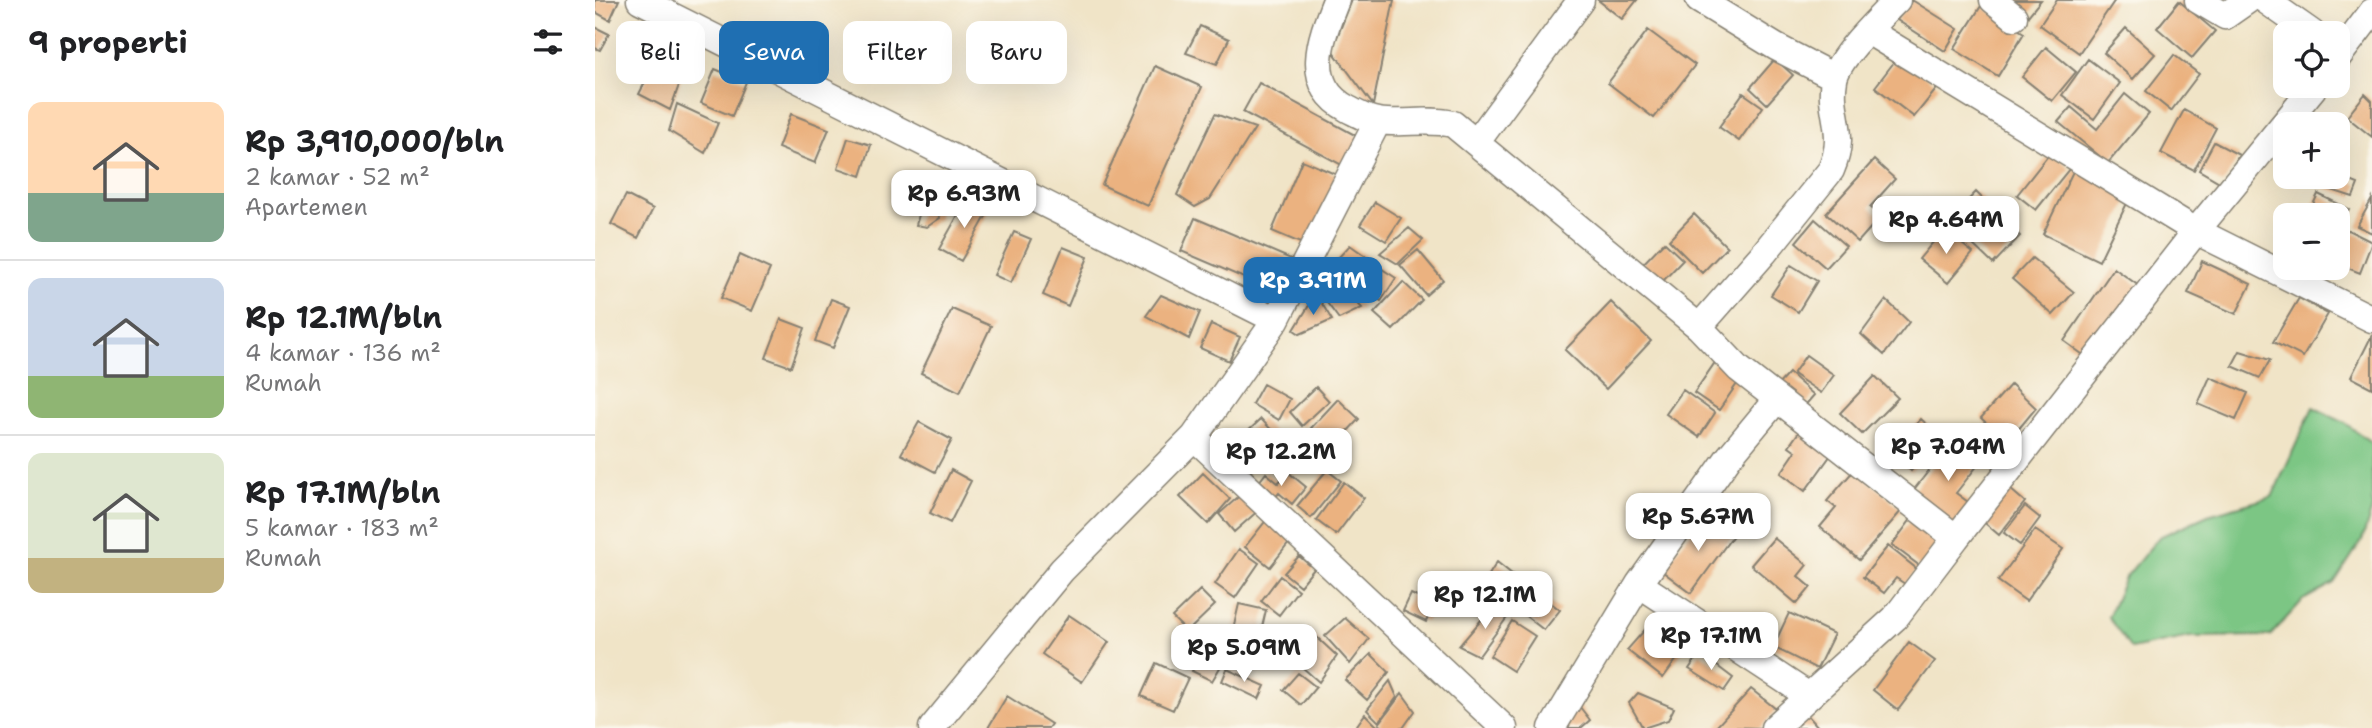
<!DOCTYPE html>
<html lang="id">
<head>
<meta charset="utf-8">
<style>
	:root { --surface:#fff; --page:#f2f2f2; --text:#202124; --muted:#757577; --line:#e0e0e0; --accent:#1f6fb2 }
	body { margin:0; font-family:"Shantell Sans",sans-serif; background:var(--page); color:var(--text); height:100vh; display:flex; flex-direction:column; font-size:26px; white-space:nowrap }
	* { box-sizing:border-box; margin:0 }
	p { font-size:23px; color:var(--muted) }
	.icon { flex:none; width:38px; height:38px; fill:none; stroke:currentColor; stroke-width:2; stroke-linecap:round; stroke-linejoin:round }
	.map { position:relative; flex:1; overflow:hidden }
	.details { display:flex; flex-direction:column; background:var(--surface); width:595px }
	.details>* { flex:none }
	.guide { position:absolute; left:21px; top:21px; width:665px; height:63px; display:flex; gap:14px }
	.tools { position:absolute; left:1678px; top:21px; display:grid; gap:14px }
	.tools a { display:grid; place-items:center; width:77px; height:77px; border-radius:14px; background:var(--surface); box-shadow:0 7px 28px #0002; font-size:35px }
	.price { position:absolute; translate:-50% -60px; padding:0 16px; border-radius:14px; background:#fff; color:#222; font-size:23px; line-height:46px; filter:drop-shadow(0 2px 4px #0008) }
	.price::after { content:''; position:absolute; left:50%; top:42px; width:21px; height:16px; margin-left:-10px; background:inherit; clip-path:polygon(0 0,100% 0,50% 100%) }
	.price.active { background:var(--accent); color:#fff }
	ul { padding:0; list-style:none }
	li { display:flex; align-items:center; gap:21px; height:175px; padding:0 28px }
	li+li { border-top:2px solid var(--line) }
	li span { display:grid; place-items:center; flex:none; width:196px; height:140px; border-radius:14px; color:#555 }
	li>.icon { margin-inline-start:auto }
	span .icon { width:84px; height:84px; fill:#fffc; stroke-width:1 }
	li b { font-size:30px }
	h2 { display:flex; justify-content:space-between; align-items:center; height:84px; padding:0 28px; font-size:30px }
	.chip { padding:0 24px; border-radius:14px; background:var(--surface); box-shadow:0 7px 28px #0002; font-size:24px; line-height:63px }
	.chip.active { background:var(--accent); color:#fff }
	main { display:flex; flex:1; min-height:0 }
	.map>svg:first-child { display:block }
</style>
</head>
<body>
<main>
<section class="details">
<h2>9 properti<svg class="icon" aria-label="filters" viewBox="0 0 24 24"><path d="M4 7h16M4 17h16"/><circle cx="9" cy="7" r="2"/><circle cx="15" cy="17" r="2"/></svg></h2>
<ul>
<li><span style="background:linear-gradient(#ffd9b3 65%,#7fa58c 0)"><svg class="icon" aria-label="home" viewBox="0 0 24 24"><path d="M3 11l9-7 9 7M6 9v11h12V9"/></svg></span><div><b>Rp 3,910,000/bln</b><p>2 kamar · 52 m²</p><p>Apartemen</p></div></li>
<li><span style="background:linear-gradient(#c9d6e8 70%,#8fb573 0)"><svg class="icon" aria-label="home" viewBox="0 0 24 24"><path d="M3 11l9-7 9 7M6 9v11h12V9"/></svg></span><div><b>Rp 12.1M/bln</b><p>4 kamar · 136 m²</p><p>Rumah</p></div></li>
<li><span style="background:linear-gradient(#dfe7d0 75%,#c2b280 0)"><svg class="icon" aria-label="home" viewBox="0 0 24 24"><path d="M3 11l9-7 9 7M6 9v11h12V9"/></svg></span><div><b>Rp 17.1M/bln</b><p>5 kamar · 183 m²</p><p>Rumah</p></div></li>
</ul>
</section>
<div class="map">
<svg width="1777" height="728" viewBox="0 0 1777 728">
	<rect width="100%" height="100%" fill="#fbf7ec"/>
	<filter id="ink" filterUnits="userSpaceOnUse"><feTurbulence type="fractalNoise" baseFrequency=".0143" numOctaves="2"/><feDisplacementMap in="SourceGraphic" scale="14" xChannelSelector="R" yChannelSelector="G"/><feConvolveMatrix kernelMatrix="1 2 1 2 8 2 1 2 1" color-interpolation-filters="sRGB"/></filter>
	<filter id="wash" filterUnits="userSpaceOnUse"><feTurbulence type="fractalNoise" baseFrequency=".00686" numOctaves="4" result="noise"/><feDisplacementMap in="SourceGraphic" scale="28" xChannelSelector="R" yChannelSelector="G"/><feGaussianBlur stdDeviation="1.57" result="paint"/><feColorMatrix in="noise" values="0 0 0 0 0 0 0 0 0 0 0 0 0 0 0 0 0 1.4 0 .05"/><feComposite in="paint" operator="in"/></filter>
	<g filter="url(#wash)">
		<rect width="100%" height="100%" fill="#f0e4c7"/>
		<!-- green -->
		<path fill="#7cc684" stroke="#4c7150" stroke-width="2" d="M 1718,407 L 1750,423 L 1777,443 L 1777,509 L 1767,540 L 1739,583 L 1708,600 L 1675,636 L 1595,637 L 1536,649 L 1513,617 L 1530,578 L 1564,537 L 1613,515 L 1677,497 Z"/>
		<g id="blocks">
			<!-- building -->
			<path fill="#ebb280" d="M 0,0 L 24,0 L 15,20 L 0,12 Z
				M 757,0 L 799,0 L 778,105 L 737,50 Z
				M 1003,0 L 1042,0 L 1027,19 Z
				M 1317,0 L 1363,29 L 1350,51 L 1302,20 Z
				M 1413,0 L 1446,0 L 1433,16 Z
				M 1462,0 L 1520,0 L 1484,53 L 1445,25 Z
				M 1584,1 L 1620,31 L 1597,58 L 1562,28 Z
				M 1386,6 L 1429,33 L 1403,76 L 1359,49 Z
				M 605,26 L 634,39 L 622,64 L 591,53 Z
				M 0,27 L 14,34 L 5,50 L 0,48 Z
				M 1531,28 L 1560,54 L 1538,79 L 1509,53 Z
				M 1053,30 L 1100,65 L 1059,118 L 1013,83 Z
				M 73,37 L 97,49 L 75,110 L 44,94 Z
				M 1451,47 L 1481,72 L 1457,101 L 1427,77 Z
				M 1579,55 L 1604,74 L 1576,111 L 1551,91 Z
				M 1303,57 L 1344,86 L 1319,117 L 1280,87 Z
				M 1180,59 L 1198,75 L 1172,104 L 1155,88 Z
				M 1493,59 L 1525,83 L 1499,119 L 1467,95 Z
				M 560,66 L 607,87 L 553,206 L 507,185 Z
				M 120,69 L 151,82 L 137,116 L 106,103 Z
				M 664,83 L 769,140 L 754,169 L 648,112 Z
				M 1148,93 L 1168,107 L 1144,141 L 1124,127 Z
				M 1530,94 L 1554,114 L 1513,163 L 1463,122 L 1476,107 L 1502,129 Z
				M 1770,94 L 1777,101 L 1777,137 L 1752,117 Z
				M 82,104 L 123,123 L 110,153 L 74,131 Z
				M 1589,110 L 1621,128 L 1599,170 L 1566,153 Z
				M 196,114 L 234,129 L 220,163 L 183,148 Z
				M 620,114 L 660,128 L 615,199 L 600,207 L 582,195 Z
				M 253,138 L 276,145 L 266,176 L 243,168 Z
				M 1619,142 L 1644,155 L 1628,184 L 1604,170 Z
				M 1456,152 L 1475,168 L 1441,210 L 1422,195 Z
				M 707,160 L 747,177 L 717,248 L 677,231 Z
				M 1279,160 L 1300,179 L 1275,207 L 1286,216 L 1263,242 L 1231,213 Z
				M 1480,167 L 1536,195 L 1504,261 L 1448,234 Z
				M 1743,176 L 1763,184 L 1758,197 L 1727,187 L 1732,177 Z
				M 1381,192 L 1425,236 L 1398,264 L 1353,221 Z
				M 1723,194 L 1754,209 L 1743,231 L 1743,215 L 1713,215 Z
				M 31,195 L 58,209 L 43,238 L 16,224 Z
				M 372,199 L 394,211 L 366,261 L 344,249 Z
				M 1777,199 L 1777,233 L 1762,226 Z
				M 328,201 L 340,206 L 345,218 L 332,227 L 321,225 Z
				M 780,202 L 806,218 L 791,241 L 765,225 Z
				M 1099,214 L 1132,247 L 1107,273 L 1074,240 Z
				M 600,218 L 703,262 L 689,295 L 586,251 Z
				M 1220,219 L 1251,246 L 1231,268 L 1201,242 Z
				M 814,228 L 828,240 L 803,264 L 785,253 Z
				M 1749,228 L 1777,242 L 1765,273 L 1743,264 L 1743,240 Z
				M 1349,229 L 1378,253 L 1353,283 L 1324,259 Z
				M 419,232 L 436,239 L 416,283 L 399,275 Z
				M 1069,242 L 1088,260 L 1064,285 L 1045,267 Z
				M 755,245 L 776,260 L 755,287 L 732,270 Z
				M 468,247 L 493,257 L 473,306 L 448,295 Z
				M 823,250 L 848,280 L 831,295 L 805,265 Z
				M 145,255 L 175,269 L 157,311 L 126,298 Z
				M 1437,258 L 1479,292 L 1458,315 L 1417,279 Z
				M 1607,261 L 1656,284 L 1641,314 L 1593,293 Z
				M 781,265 L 801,278 L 786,301 L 766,288 Z
				M 1196,265 L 1222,281 L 1203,312 L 1176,295 Z
				M 1519,268 L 1544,286 L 1494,359 L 1469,341 Z
				M 738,276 L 767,308 L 744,319 L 724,292 Z
				M 808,282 L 827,300 L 798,330 L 779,313 Z
				M 721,294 L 737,320 L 705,334 L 699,330 Z
				M 566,295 L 605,312 L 594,339 L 551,316 Z
				M 1704,298 L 1733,314 L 1708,357 L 1678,342 Z
				M 236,299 L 255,306 L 238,348 L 220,341 Z
				M 1291,300 L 1314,322 L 1289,355 L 1266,334 Z
				M 1016,302 L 1056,341 L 1011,389 L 970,350 Z
				M 357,309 L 396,326 L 365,392 L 326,373 Z
				M 186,319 L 210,328 L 196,367 L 171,358 Z
				M 616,324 L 645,337 L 634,361 L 605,348 Z
				M 1777,335 L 1777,388 L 1756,377 Z
				M 1645,351 L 1675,360 L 1665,378 L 1637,366 Z
				M 1211,355 L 1239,375 L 1226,393 L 1198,374 Z
				M 1121,361 L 1146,378 L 1124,410 L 1099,393 Z
				M 1194,373 L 1219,395 L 1206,410 L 1181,387 Z
				M 1280,376 L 1303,398 L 1267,434 L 1245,413 Z
				M 1615,377 L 1653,393 L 1641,420 L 1603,404 Z
				M 668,384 L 695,399 L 684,420 L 657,404 Z
				M 1416,384 L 1441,408 L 1412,443 L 1386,418 Z
				M 721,387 L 734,401 L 707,426 L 695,412 Z
				M 1088,390 L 1120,413 L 1104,437 L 1071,414 Z
				M 743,399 L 764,419 L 737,448 L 716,428 Z
				M 666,419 L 687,441 L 657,470 L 645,458 L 659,444 L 650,434 Z
				M 1326,419 L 1345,436 L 1316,471 L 1297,452 Z
				M 324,422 L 357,440 L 340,472 L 306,454 Z
				M 1206,429 L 1238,452 L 1210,491 L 1186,473 L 1201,451 L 1194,446 Z
				M 715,439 L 737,454 L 729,466 L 707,451 Z
				M 1358,440 L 1386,461 L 1361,493 L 1377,505 L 1359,526 L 1317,492 Z
				M 1260,469 L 1307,510 L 1264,560 L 1225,527 L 1241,508 L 1232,501 Z
				M 356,470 L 376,481 L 355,523 L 335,513 Z
				M 732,470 L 746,481 L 716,518 L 702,506 Z
				M 693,472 L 711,487 L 697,504 L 684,493 L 677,501 L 660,487 L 671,473 L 683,483 Z
				M 608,473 L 635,499 L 613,524 L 585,497 Z
				M 749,482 L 769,498 L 741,535 L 721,520 Z
				M 1408,483 L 1430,502 L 1404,535 L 1383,517 Z
				M 650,491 L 665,509 L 639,532 L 624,514 Z
				M 1430,506 L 1445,518 L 1425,545 L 1409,533 Z
				M 1110,513 L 1139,534 L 1096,593 L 1067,571 Z
				M 673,518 L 698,538 L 675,567 L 650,547 Z
				M 1317,518 L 1350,542 L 1329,569 L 1297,545 Z
				M 1440,530 L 1468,549 L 1431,601 L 1403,581 Z
				M 1179,538 L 1212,565 L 1203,576 L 1216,587 L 1202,604 L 1156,565 Z
				M 1293,546 L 1322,569 L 1310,584 L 1301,578 L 1289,593 L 1268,577 Z
				M 644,549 L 664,563 L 640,598 L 620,584 Z
				M 704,556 L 719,569 L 705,586 L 689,573 Z
				M 902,562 L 923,579 L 905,603 L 887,586 Z
				M 685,576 L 703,590 L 684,615 L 666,601 Z
				M 605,590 L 620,605 L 592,632 L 577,617 Z
				M 939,590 L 965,610 L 949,630 L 923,610 Z
				M 816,594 L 839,605 L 831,622 L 808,611 Z
				M 644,604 L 671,610 L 664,640 L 637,634 Z
				M 899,605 L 916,612 L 884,656 L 864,646 Z
				M 1194,613 L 1239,634 L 1222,669 L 1178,647 Z
				M 474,615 L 514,642 L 487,682 L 447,654 Z
				M 1061,617 L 1095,641 L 1068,678 L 1032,650 Z
				M 750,618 L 774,639 L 755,664 L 730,636 Z
				M 917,621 L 940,636 L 918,671 L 895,656 Z
				M 713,629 L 742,656 L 724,682 L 690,652 Z
				M 609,642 L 633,654 L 617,681 L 597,671 Z
				M 1314,642 L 1340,661 L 1303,710 L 1278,690 Z
				M 655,646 L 676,655 L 670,668 L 650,660 Z
				M 1105,653 L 1138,678 L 1129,691 L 1094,669 Z
				M 776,654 L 794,672 L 772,700 L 750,680 Z
				M 561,663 L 593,678 L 578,710 L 546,696 Z
				M 632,669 L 670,686 L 664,699 L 627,681 Z
				M 703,673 L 721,687 L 706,705 L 688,690 Z
				M 795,681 L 802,697 L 784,722 L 772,710 Z
				M 1156,689 L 1181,709 L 1166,728 L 1121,727 Z
				M 807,693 L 820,711 L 808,728 L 789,728 L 784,724 Z
				M 1043,693 L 1079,708 L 1073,720 L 1048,728 L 1034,703 Z
				M 412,696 L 456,724 L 453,728 L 393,728 Z
				M 981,702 L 995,720 L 986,728 L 961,728 Z
				M 1209,711 L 1224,728 L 1191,728 Z
				M 770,714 L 784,728 L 760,728 Z"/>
		</g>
	</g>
	<g filter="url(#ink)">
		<use href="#blocks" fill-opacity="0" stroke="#868072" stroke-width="2"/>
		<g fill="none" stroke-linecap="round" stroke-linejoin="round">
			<defs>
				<path id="minor" d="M 45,0 L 681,320
					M 741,0 C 726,38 707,84 753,109 C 763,114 772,120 783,121 C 808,125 833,118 858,124 L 1104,327 L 1144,369 L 1361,538 L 1601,231 L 1720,86
					M 1104,0 L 1181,47 L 1239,77
					M 1398,0 L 1419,17
					M 1603,0 L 1630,16 L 1653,0
					M 1670,0 L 1717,33
					M 1273,31 L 1601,231 L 1777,319
					M 1743,57 L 1777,12
					M 881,143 L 986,0
					M 1104,327 L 1169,253 L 1236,170 C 1253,131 1233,114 1239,80 C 1242,59 1286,16 1302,0
					M 599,437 L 909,728
					M 1044,584 L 1214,696
					M 337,728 L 467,570 L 599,437 L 681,320 L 783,121
					M 957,728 L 1044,584 L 1134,457 L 1182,399
					M 1179,728 L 1300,618 L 1361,538"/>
			</defs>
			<!-- minor casing -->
			<use href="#minor" stroke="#868072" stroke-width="29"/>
			<!-- minor -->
			<use href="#minor" stroke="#fff" stroke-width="26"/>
		</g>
	</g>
</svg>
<div class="tools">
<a><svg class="icon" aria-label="locate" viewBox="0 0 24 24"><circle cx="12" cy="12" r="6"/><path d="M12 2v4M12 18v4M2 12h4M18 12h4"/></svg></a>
<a>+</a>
<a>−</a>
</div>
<b class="price" style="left:369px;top:230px">Rp 6.93M</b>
<b class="price" style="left:1351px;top:256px">Rp 4.64M</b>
<b class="price active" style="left:718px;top:317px">Rp 3.91M</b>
<b class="price" style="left:1353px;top:483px">Rp 7.04M</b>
<b class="price" style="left:686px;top:488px">Rp 12.2M</b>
<b class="price" style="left:1103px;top:553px">Rp 5.67M</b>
<b class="price" style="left:890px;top:631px">Rp 12.1M</b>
<b class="price" style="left:1116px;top:672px">Rp 17.1M</b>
<b class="price" style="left:649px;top:684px">Rp 5.09M</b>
<div class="guide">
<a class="chip">Beli</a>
<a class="chip active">Sewa</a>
<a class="chip">Filter</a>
<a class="chip">Baru</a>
</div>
</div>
</main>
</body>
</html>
